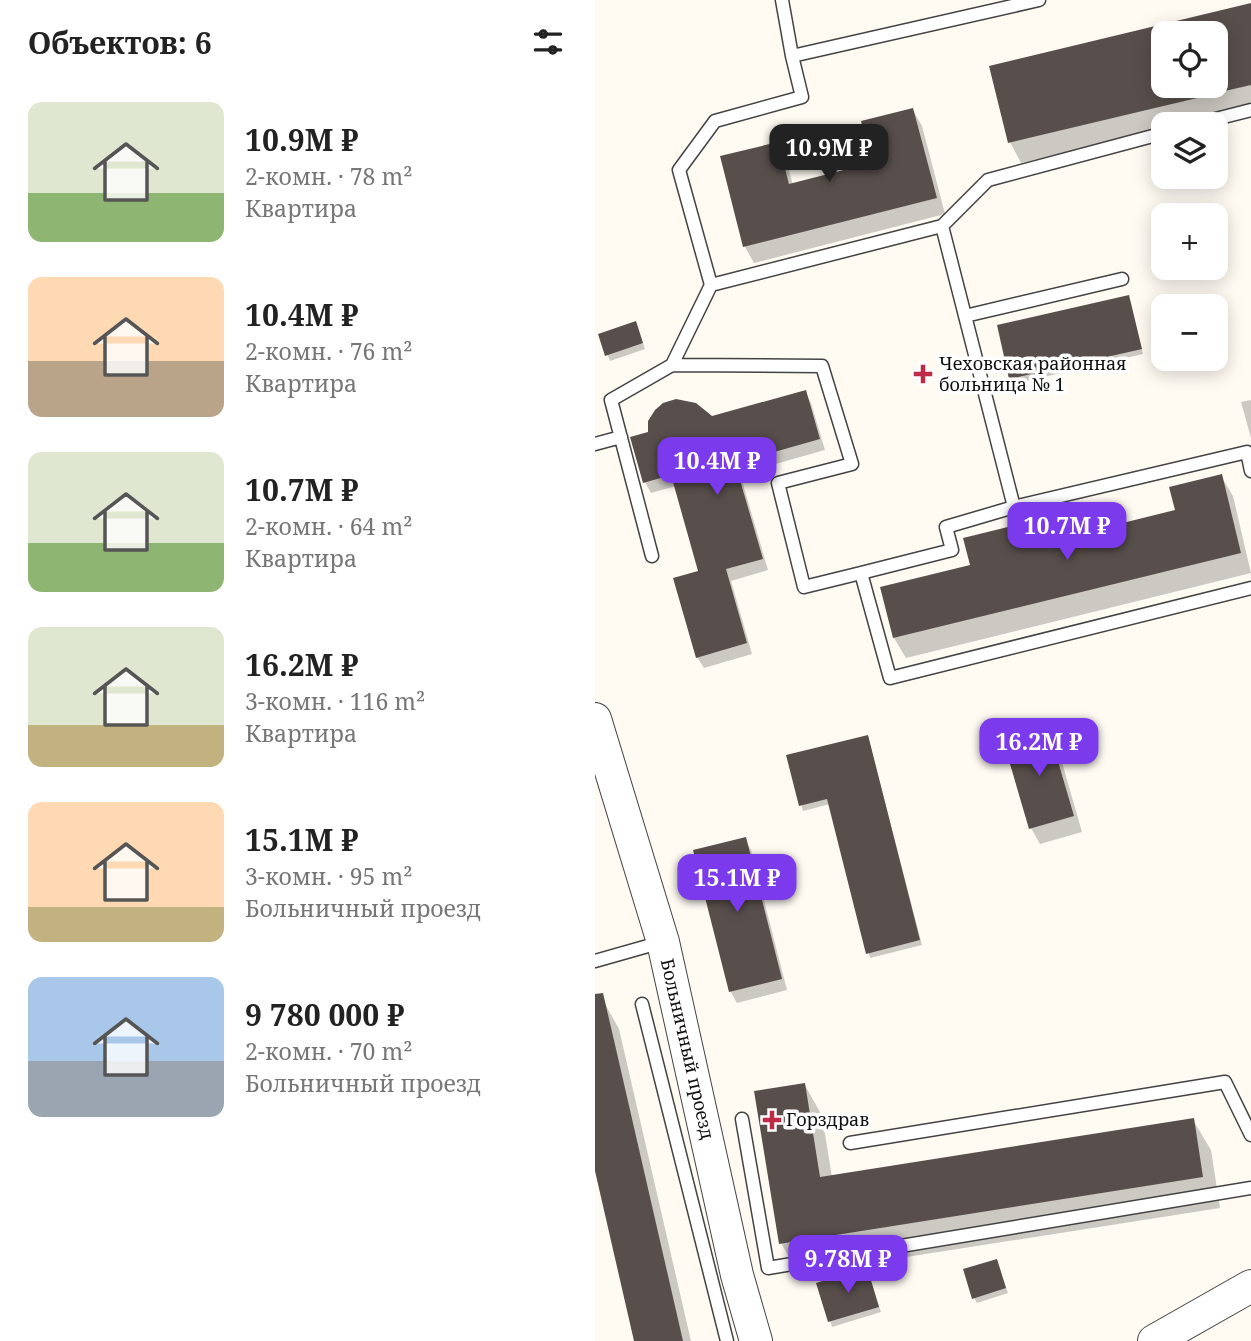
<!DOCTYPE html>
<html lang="ru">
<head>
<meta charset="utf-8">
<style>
	:root { --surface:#fff; --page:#f2f2f2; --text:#222; --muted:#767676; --accent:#7c3aed }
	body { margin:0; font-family:"Noto Serif",serif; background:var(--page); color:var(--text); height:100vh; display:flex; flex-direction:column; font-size:26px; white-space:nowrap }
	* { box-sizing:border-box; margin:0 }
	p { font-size:23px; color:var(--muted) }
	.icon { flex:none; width:38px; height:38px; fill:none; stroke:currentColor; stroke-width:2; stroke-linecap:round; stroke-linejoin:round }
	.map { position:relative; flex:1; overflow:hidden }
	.details { display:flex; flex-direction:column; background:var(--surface); width:595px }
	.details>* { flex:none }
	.tools { position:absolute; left:556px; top:21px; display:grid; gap:14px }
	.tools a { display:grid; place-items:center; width:77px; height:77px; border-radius:14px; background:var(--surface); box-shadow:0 4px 18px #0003; font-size:35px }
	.price { position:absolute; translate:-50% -60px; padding:0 16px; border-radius:14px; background:var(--accent); color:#fff; font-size:23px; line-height:46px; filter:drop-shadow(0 2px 4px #0008) }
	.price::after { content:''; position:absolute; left:50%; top:42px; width:21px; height:16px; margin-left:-10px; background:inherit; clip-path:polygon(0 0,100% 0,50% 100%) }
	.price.selected { background:#222; color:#fff }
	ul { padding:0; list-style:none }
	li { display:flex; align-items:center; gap:21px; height:175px; padding:0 28px }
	li span { display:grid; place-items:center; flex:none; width:196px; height:140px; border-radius:14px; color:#555 }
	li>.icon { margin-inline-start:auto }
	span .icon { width:84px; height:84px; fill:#fffc; stroke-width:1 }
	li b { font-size:30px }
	h2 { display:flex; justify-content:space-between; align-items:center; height:84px; padding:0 28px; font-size:30px }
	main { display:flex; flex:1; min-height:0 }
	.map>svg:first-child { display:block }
</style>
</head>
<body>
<main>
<section class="details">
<h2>Объектов: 6<svg class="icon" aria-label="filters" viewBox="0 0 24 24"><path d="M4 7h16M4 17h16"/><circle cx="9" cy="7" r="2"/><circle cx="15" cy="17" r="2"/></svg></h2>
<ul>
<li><span style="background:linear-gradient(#dfe7d0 65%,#8fb573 0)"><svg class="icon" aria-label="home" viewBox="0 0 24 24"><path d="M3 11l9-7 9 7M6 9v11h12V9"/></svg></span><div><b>10.9M ₽</b><p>2-комн. · 78 m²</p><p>Квартира</p></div></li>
<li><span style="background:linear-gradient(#ffd9b3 60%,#b9a48a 0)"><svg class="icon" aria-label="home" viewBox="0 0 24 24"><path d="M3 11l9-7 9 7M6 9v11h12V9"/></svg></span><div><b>10.4M ₽</b><p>2-комн. · 76 m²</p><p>Квартира</p></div></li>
<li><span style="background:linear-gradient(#dfe7d0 65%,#8fb573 0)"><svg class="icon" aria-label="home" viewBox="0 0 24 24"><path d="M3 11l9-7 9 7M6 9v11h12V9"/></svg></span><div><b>10.7M ₽</b><p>2-комн. · 64 m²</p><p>Квартира</p></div></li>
<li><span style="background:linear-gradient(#dfe7d0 70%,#c2b280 0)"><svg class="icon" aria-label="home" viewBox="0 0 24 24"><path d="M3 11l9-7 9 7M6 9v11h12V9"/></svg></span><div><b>16.2M ₽</b><p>3-комн. · 116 m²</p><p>Квартира</p></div></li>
<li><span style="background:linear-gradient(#ffd9b3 75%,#c2b280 0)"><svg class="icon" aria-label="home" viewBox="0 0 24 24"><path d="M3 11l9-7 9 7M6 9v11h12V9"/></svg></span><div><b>15.1M ₽</b><p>3-комн. · 95 m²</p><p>Больничный проезд</p></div></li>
<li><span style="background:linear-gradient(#a9c7e8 60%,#9aa5b1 0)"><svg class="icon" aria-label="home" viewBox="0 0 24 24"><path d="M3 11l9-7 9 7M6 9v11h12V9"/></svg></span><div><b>9 780 000 ₽</b><p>2-комн. · 70 m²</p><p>Больничный проезд</p></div></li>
</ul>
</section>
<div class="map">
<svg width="656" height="1341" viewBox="0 0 656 1341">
	<rect width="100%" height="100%" fill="#fffbf3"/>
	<!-- shadow -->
	<path fill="#0003" fill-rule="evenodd" d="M 656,5 L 656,108 L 587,124 L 569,124 L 569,129 L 426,163 L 415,142 L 396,67 ZM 569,33 L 621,33 L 621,86 L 569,86 Z
		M 318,110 L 327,126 L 350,214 L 159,263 L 150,247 L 127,157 L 182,144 L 191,160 L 198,185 L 278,165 Z
		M 533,297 L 548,354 L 419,384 L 416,379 Z
		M 43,328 L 50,349 L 15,361 L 5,335 Z
		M 210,392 L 216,403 L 230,450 L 145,474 L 173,570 L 136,581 L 157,654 L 109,668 L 102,657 L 105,572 L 81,486 L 56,493 L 50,482 L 116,418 Z
		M 656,400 L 656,438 L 646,402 Z
		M 626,476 L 638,496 L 656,573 L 311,658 L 299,638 L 287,588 L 377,566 L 420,527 L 432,549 L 582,512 Z
		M 453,729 L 462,745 L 487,832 L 445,844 L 436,828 Z
		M 273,737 L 327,945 L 275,958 L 235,804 L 208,811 L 193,756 Z
		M 150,839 L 156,850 L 192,990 L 142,1003 L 136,992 L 101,851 Z
		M 9,1002 L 24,1029 L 96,1341 L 40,1341 L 0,1163 L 0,1004 Z
		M 210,1085 L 227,1116 L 237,1177 L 598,1120 L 616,1150 L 625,1208 L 203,1274 L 186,1243 Z
		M 404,1266 L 413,1293 L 382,1303 L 379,1298 Z
		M 272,1269 L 286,1312 L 237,1327 L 223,1284 Z"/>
	<!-- building -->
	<path fill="#584f4c" d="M 656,3 L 656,85 L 621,93 L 621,33 L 569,33 L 569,86 L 618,86 L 619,94 L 413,143 L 394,66 Z
		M 318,108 L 342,198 L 148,247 L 125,156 L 183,142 L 194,184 L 276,163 L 266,121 Z
		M 534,295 L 547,349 L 414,379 L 402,325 Z
		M 41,321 L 48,343 L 10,356 L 3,334 Z
		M 211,390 L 225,439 L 140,463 L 168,559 L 131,569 L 152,643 L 101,658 L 78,578 L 103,571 L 76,475 L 48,483 L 35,437 L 53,432 L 53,421 L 60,410 L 68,403 L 81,399 L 101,403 L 117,416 Z
		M 627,474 L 646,553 L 298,638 L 285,587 L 375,565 L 368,538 L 421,525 L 427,548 L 580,510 L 574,487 Z
		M 453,727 L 479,816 L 434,829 L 408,740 Z
		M 273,735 L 325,940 L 271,954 L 232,799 L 204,806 L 191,755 Z
		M 151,837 L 187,979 L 134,992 L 98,850 Z
		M 8,993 L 21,1049 L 88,1341 L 39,1341 L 0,1171 L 0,994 Z
		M 210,1083 L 225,1177 L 599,1118 L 608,1177 L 184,1244 L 159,1091 Z
		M 402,1259 L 411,1288 L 377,1299 L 368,1269 Z
		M 272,1267 L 284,1307 L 233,1322 L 221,1283 Z"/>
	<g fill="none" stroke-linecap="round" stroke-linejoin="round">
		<defs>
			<path id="service" d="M 187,0 L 197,56 L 444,0
				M 601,124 L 656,110
				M 347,226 L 419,507 L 652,452 L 656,471
				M 116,285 L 347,226 L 393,180 L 569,133
				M 370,316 L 527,279
				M 77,365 L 227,366 L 257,464 L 183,483 L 209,587 L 266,573
				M 0,444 L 26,437
				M 419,507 L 351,527 L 357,550 L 266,573 L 295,678 L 656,588
				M 57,556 L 16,400 L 77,365 L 116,285 L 84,170 L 120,121 L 207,97 L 197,56
				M 0,961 L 67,942
				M 47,1004 L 132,1341
				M 147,1119 L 173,1268 L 656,1188
				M 255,1143 L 630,1082 L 656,1135"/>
			<path id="tertiary" d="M 0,719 L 68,942 L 142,1275 L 161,1341
				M 559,1341 L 656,1286"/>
		</defs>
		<!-- service casing -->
		<use href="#service" stroke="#434343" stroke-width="15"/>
		<!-- tertiary casing -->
		<use href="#tertiary" stroke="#434343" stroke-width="34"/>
		<!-- service -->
		<use href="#service" stroke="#fff" stroke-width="12"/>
		<!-- tertiary -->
		<use href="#tertiary" stroke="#fff" stroke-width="32"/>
	</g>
	<!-- markers -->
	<g fill="#bd2b47" stroke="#fff" stroke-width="2.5">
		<path d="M324.5 363.5h7v7h7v7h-7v7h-7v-7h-7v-7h7z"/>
		<path d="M173.5 1109.5h7v7h7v7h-7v7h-7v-7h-7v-7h7z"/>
	</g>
	<g text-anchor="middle" stroke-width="7" stroke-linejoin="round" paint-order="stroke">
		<!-- poi labels -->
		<g font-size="18" fill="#101010" stroke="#fff" text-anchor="start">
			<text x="344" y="370">Чеховская районная<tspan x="344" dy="21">больница № 1</tspan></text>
			<text x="191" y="1126">Горздрав</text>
		</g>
		<!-- street labels -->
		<g font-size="18" fill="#101010" stroke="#fff">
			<text transform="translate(92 1049) rotate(77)" y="6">Больничный проезд</text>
		</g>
	</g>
</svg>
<div class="tools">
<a><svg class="icon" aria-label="locate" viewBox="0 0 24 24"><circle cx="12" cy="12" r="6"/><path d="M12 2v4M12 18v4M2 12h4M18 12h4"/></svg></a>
<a><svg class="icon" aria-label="layers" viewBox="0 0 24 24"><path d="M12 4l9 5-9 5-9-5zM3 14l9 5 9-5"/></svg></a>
<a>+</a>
<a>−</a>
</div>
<b class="price selected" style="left:234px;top:184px">10.9M ₽</b>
<b class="price" style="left:122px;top:497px">10.4M ₽</b>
<b class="price" style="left:472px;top:562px">10.7M ₽</b>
<b class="price" style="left:444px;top:778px">16.2M ₽</b>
<b class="price" style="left:142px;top:914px">15.1M ₽</b>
<b class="price" style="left:253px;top:1295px">9.78M ₽</b>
</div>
</main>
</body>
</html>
